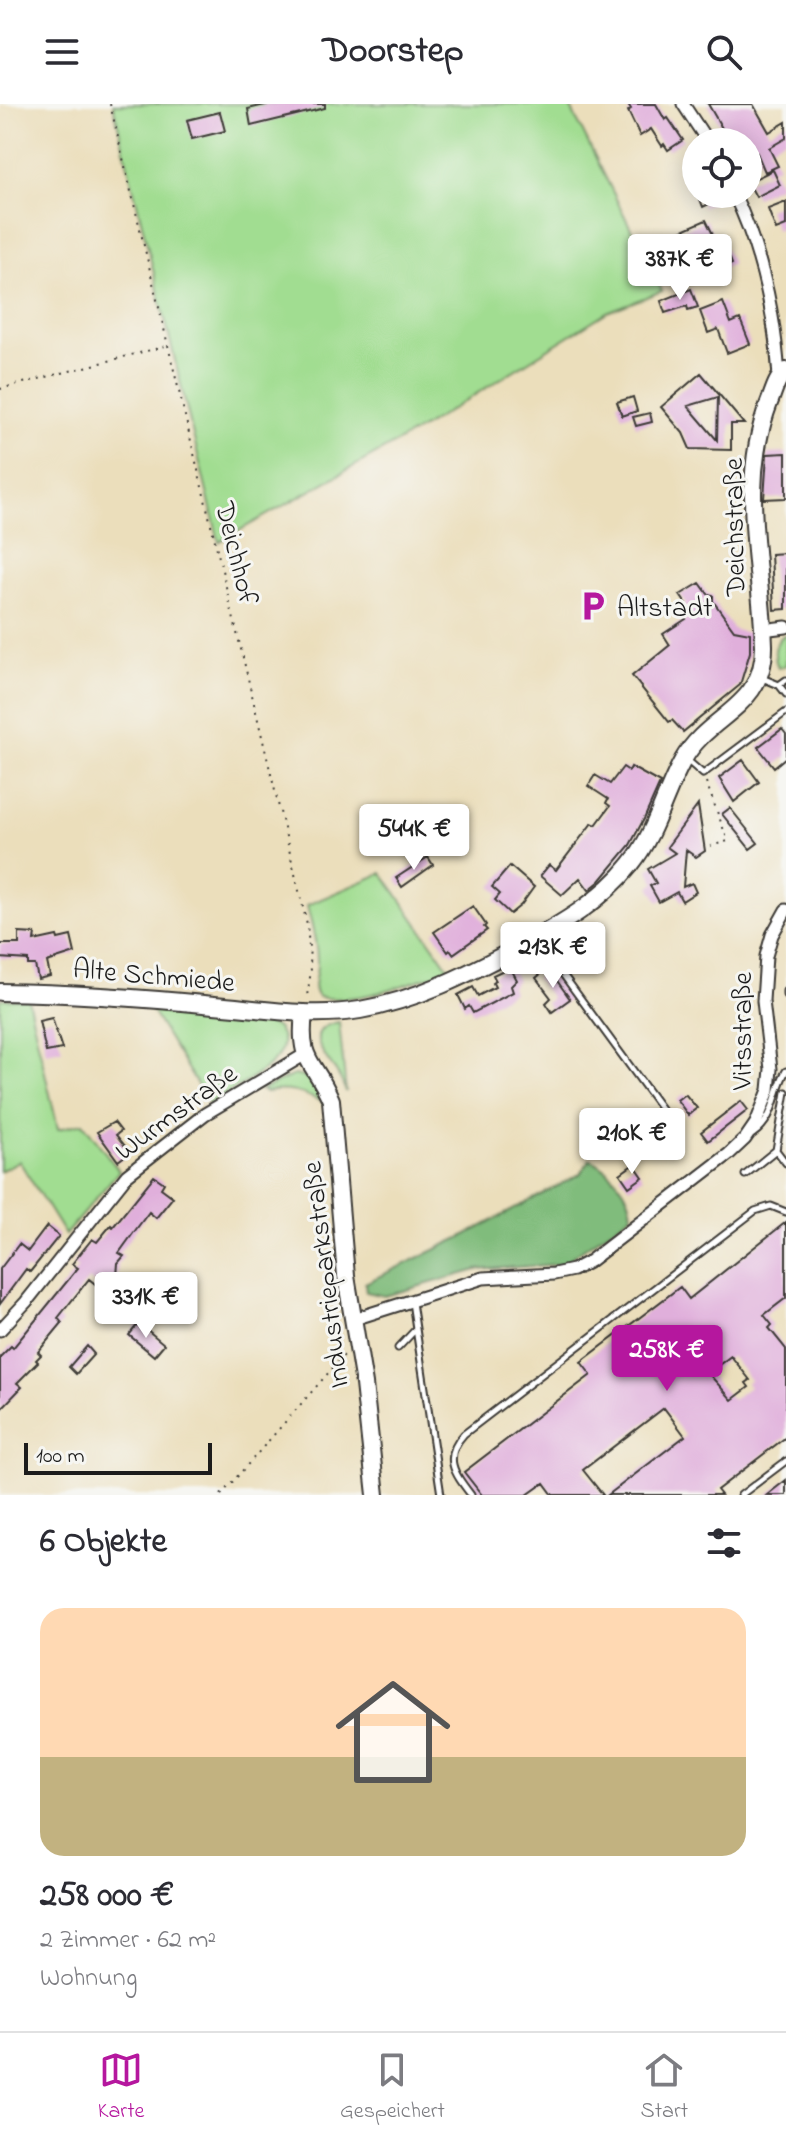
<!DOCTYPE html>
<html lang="de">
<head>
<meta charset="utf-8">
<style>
	:root { --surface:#fff; --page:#f2f2f3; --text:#2b2b33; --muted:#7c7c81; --line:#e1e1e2; --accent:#b5179e }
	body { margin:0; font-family:"Indie Flower",sans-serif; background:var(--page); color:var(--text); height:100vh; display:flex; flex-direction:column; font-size:30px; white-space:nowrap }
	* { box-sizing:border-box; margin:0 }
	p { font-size:26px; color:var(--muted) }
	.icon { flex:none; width:44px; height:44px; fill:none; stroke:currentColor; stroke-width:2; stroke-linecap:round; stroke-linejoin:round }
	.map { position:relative; height:1391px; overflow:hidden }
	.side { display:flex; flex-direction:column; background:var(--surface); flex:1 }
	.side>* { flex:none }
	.tools { position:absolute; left:682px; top:24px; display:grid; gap:16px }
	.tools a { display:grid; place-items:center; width:80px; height:80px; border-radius:50%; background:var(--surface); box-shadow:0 4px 20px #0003; font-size:40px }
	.scale { position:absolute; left:24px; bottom:20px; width:188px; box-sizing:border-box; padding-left:8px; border:4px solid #1c1c1c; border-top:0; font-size:22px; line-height:28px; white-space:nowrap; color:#1c1c1c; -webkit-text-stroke:6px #f6f6f2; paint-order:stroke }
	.price { position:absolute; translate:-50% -68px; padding:0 18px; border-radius:8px; background:#fff; color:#222; font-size:26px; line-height:52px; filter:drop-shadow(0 2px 4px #0008) }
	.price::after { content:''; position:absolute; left:50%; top:48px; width:24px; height:18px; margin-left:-12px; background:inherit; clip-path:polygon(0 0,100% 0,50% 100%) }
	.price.on { background:var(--accent); color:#fff }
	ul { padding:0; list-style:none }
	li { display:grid; align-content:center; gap:16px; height:424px; padding:0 40px }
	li+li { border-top:2px solid var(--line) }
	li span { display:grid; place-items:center; height:248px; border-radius:24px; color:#555 }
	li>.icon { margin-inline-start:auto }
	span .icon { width:144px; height:144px; fill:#fffc; stroke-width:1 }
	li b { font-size:34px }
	h2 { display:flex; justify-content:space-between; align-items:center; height:96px; padding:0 40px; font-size:34px }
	header { display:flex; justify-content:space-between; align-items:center; height:104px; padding:0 40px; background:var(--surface); font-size:36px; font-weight:800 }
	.tab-bar { display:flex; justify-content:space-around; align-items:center; height:112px; border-top:2px solid var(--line); background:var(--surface); font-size:22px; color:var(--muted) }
	.tab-bar a { display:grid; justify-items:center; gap:4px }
	.tab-bar .on { color:var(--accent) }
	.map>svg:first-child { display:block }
</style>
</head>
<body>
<header><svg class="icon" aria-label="menu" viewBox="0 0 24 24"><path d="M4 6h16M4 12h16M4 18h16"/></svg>Doorstep<svg class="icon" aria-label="search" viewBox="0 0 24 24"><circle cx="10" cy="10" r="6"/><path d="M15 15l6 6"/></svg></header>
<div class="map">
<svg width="786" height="1391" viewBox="0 0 786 1391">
	<rect width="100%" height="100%" fill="#f6f6f2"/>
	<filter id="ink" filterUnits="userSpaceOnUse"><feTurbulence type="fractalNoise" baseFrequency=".0125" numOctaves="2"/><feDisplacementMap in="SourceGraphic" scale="16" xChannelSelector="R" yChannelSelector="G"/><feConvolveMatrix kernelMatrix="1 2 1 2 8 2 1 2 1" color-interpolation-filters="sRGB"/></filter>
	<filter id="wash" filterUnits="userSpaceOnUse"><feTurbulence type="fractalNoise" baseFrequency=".006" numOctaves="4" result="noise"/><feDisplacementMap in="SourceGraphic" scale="32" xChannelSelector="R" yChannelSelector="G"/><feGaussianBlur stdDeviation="1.8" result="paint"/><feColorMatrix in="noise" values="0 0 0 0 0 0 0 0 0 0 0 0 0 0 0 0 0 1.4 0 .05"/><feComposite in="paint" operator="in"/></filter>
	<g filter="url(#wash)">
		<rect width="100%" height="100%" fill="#ebdebb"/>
		<!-- green -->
		<path fill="#a1dd91" stroke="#5e7c56" stroke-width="2" d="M 113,0 L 569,0 L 662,187 L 607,208 L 422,324 L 219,438 Z
			M 786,530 L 786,561 L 778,564 C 773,552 773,536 786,530 Z
			M 382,769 L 450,866 C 409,878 360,901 318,893 C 310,883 317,873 317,861 C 318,841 311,820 307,801 Z
			M 0,895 L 28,895 L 58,1025 L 83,1019 L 119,1067 L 65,1131 L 19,1057 L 0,1067 Z
			M 151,906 L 265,919 C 275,921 280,925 282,935 C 288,961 227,988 209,1000 Z
			M 339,918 L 346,988 C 343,981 341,975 337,969 C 326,953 299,925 339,918 Z
			M 294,971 L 303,973 L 315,979 L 320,997 C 301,988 286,984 265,988 L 261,986 Z"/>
		<!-- forest -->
		<path fill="#80bc7b" stroke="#4e6c4c" stroke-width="2" d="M 590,1055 C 609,1064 632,1089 632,1111 L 562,1160 L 477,1166 L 385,1192 L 366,1188 L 365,1179 L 468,1130 L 580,1070 Z"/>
		<g id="blocks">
			<!-- building -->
			<path fill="#e0afdb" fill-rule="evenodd" d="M 269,0 L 325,0 L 325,4 L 251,22 L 248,5 Z
				M 628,0 L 656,0 L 665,16 L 668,14 L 683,36 L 668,46 L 664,40 L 662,42 L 651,25 L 640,32 L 628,7 L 631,5 Z
				M 708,0 L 753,0 L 769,28 L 786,18 L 786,34 L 769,44 L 778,62 L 765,68 L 757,49 L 748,55 L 748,38 L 730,38 Z
				M 220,8 L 225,27 L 192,35 L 187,16 Z
				M 773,66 L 780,81 L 756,93 L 748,78 Z
				M 698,90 L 726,90 L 726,92 L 703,103 Z
				M 786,98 L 786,122 L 776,126 L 768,105 Z
				M 706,116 L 721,147 L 726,145 L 732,160 L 700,173 L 688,145 L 683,146 L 676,129 Z
				M 691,185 L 698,203 L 688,206 L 687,202 L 665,209 L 661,197 Z
				M 723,198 L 731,219 L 740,215 L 750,240 L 727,249 L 718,225 L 708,229 L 700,207 Z
				M 701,269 L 744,320 L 731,320 L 731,346 L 690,345 L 683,329 L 661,303 ZM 718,293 L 717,336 L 688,302 Z
				M 633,293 L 637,307 L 622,312 L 617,298 Z
				M 650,309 L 652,318 L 636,322 L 633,313 Z
				M 786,349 L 786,394 L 764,395 L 767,350 Z
				M 786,449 L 786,505 L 774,506 L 771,450 Z
				M 700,479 L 708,490 L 713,491 L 713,497 L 734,526 L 750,529 L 750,548 L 740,581 L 683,628 L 672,616 L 669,618 L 632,572 L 670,541 L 663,530 L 686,515 L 679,505 L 686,500 L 680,491 Z
				M 782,625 L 786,630 L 786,653 L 774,663 L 758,643 Z
				M 743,656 L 759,678 L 734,698 L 719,674 Z
				M 623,663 L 629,667 L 631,663 L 660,679 L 645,713 L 630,741 L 600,777 L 589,786 L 580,774 L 562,791 L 540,772 L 549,761 L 556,766 L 592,719 L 596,721 L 610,702 L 606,699 L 608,695 L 588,682 L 595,671 L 610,680 Z
				M 698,701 L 705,747 L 696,753 L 686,746 L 683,783 L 692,779 L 696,788 L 682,797 L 677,788 L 659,798 L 650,782 L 656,779 L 648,765 L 675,749 L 667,743 Z
				M 730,704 L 758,739 L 750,745 L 722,710 Z
				M 428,753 L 433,761 L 402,783 L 396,774 Z
				M 510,762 L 534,783 L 521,801 L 510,810 L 495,796 L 500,790 L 492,783 Z
				M 473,802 L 486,821 L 484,823 L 487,826 L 453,850 L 450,846 L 448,848 L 434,828 Z
				M 19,829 L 35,830 L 34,837 L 57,832 L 58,835 L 71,832 L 75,849 L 47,858 L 50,872 L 38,875 L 35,861 L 28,861 L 28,856 L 0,854 L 0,840 L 19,840 Z
				M 510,863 L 517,876 L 511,882 L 513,888 L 473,909 L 469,902 L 465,905 L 458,891 L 473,883 L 478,892 L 495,883 L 493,879 L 496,877 L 493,871 Z
				M 548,864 L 570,895 L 552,908 L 546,899 L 551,894 L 536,874 Z
				M 52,914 L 62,945 L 46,948 L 39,917 Z
				M 685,990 L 697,1004 L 688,1011 L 677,996 Z
				M 741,997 L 748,1006 L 708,1037 L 701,1028 Z
				M 114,1018 L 121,1027 L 116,1031 L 130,1048 L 118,1057 L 97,1028 Z
				M 634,1060 L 643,1073 L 629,1083 L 620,1070 Z
				M 154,1072 L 164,1079 L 161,1084 L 173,1093 L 156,1114 L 149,1108 L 137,1124 L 119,1149 L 124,1152 L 118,1159 L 117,1173 L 105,1188 L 89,1175 L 58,1214 L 62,1219 L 38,1248 L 41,1251 L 36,1256 L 38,1258 L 17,1279 L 22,1283 L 0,1306 L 0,1253 L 11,1242 L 13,1244 L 78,1164 L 72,1160 L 92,1135 L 97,1138 L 111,1121 L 113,1123 Z
				M 786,1118 L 786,1194 L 764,1211 L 772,1221 L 769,1224 L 786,1245 L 786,1333 L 717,1386 L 721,1391 L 608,1391 L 685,1332 L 664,1304 L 583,1366 L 603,1391 L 553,1391 L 544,1379 L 527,1391 L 482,1391 L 464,1368 L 591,1271 L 581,1258 L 680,1183 L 689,1195 ZM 731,1252 L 750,1276 L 746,1279 L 749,1283 L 732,1296 L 708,1269 Z
				M 47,1122 L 59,1132 L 30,1168 L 26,1165 L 0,1200 L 0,1165 L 19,1140 L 28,1147 Z
				M 139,1219 L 164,1240 L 154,1252 L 129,1231 Z
				M 87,1242 L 94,1250 L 76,1270 L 69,1263 Z
				M 786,1376 L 786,1391 L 767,1391 Z"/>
		</g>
	</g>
	<g filter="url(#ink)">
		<use href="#blocks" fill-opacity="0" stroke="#3b3934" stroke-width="2"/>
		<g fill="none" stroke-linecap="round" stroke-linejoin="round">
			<defs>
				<path id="lane" d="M 762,574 L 779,581 L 786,576
					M 779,581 L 786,590
					M 688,657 L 703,670 L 786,608
					M 537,835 L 673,1021
					M 786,887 L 786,891
					M 786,988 L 776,1046 L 786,1059
					M 753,1030 C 776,1014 773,989 786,967
					M 745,1071 L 776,1046
					M 412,1198 L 441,1391
					M 398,1244 L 416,1225
					M 471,1391 C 455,1370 442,1354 464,1330 L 755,1107 L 771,1102 L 786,1108
					M 741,1391 L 786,1357"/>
				<path id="street" d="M 683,0 L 708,38
					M 734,90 C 761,146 775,211 779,273
					M 762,526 L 786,523
					M 354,1215 L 483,1174 L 554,1170 L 573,1166 L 590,1157 L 729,1050 L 745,1035 L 756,1019 L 769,986 L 771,965 L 763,897 L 766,852 L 772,831 L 786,806
					M 0,1226 L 26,1198 L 127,1071 L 205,1010 L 304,951"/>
				<path id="secondary" d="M 0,888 C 72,889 143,894 214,901 C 262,905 312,914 360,906 C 417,896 468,870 519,843 C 560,821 602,797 631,760 C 656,729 664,690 683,656 C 709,609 765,605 764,541 C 761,457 738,381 769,299 C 774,287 776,275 786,267
					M 304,909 C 298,960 314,955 331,996 L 346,1172 L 364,1280 L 376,1391"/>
			</defs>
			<!-- lane casing -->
			<use href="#lane" stroke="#3b3934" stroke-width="9"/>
			<!-- street casing -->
			<use href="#street" stroke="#3b3934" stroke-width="15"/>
			<!-- secondary casing -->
			<use href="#secondary" stroke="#3b3934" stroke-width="20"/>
			<!-- path -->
			<path stroke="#3b3934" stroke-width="2" stroke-dasharray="2 6" stroke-linecap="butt" d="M 110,0 L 307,820 L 311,867 L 307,892
				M 0,285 L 166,242
				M 706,678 L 728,737 L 711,742
				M 221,1391 L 344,1251"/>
			<!-- lane -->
			<use href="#lane" stroke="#fff" stroke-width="5"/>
			<!-- street -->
			<use href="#street" stroke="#fff" stroke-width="11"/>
			<!-- secondary -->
			<use href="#secondary" stroke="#fff" stroke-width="16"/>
		</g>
	</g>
	<!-- icons -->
	<defs>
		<symbol id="parking-bare" viewBox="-9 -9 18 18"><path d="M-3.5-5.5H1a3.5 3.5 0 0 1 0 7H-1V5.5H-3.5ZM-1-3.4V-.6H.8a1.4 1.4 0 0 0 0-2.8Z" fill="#b5179e" stroke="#f6f6f2" stroke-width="2.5" paint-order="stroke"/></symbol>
	</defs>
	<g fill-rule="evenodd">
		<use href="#parking-bare" x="571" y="480" width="44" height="44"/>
	</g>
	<g text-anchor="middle" stroke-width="6" stroke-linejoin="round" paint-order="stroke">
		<!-- street labels -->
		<g font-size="28" fill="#1c1c1c" stroke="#f6f6f2">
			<text transform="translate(733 423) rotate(-91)" y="10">Deichstraße</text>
			<text transform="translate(238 449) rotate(76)" y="10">Deichhof</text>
			<text transform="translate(154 870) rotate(5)" y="10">Alte Schmiede</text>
			<text transform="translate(741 927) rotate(-90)" y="10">Vitsstraße</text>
			<text transform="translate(175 1007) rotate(-36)" y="10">Wurmstraße</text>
			<text transform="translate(324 1171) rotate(-97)" y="10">Industrieparkstraße</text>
		</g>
		<!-- poi labels -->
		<g font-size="28" fill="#1c1c1c" stroke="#f6f6f2" text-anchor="start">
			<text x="617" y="512">Altstadt</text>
		</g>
	</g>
</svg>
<div class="tools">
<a><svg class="icon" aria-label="locate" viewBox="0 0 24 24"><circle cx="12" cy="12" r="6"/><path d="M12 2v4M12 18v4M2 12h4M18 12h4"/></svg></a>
</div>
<div class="scale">100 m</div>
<b class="price" style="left:680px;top:198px">387K €</b>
<b class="price" style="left:414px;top:768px">544K €</b>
<b class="price" style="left:553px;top:886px">213K €</b>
<b class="price" style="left:632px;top:1072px">210K €</b>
<b class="price" style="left:146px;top:1236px">331K €</b>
<b class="price on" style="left:667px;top:1289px">258K €</b>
</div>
<section class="side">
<h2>6 Objekte<svg class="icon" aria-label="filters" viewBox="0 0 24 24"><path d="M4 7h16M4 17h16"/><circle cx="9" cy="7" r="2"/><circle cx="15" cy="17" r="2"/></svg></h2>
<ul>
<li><span style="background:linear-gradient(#ffd9b3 60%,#c2b280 0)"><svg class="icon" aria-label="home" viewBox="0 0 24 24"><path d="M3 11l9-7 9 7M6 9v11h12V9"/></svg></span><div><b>258 000 €</b><p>2 Zimmer · 62 m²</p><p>Wohnung</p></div></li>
</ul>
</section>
<nav class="tab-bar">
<a class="on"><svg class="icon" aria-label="map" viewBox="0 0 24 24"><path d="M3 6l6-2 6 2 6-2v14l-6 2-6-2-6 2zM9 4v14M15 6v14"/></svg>Karte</a>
<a><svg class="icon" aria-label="saved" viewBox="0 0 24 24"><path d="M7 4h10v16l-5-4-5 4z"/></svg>Gespeichert</a>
<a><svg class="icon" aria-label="home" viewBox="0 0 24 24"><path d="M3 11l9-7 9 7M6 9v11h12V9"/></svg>Start</a>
</nav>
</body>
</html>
